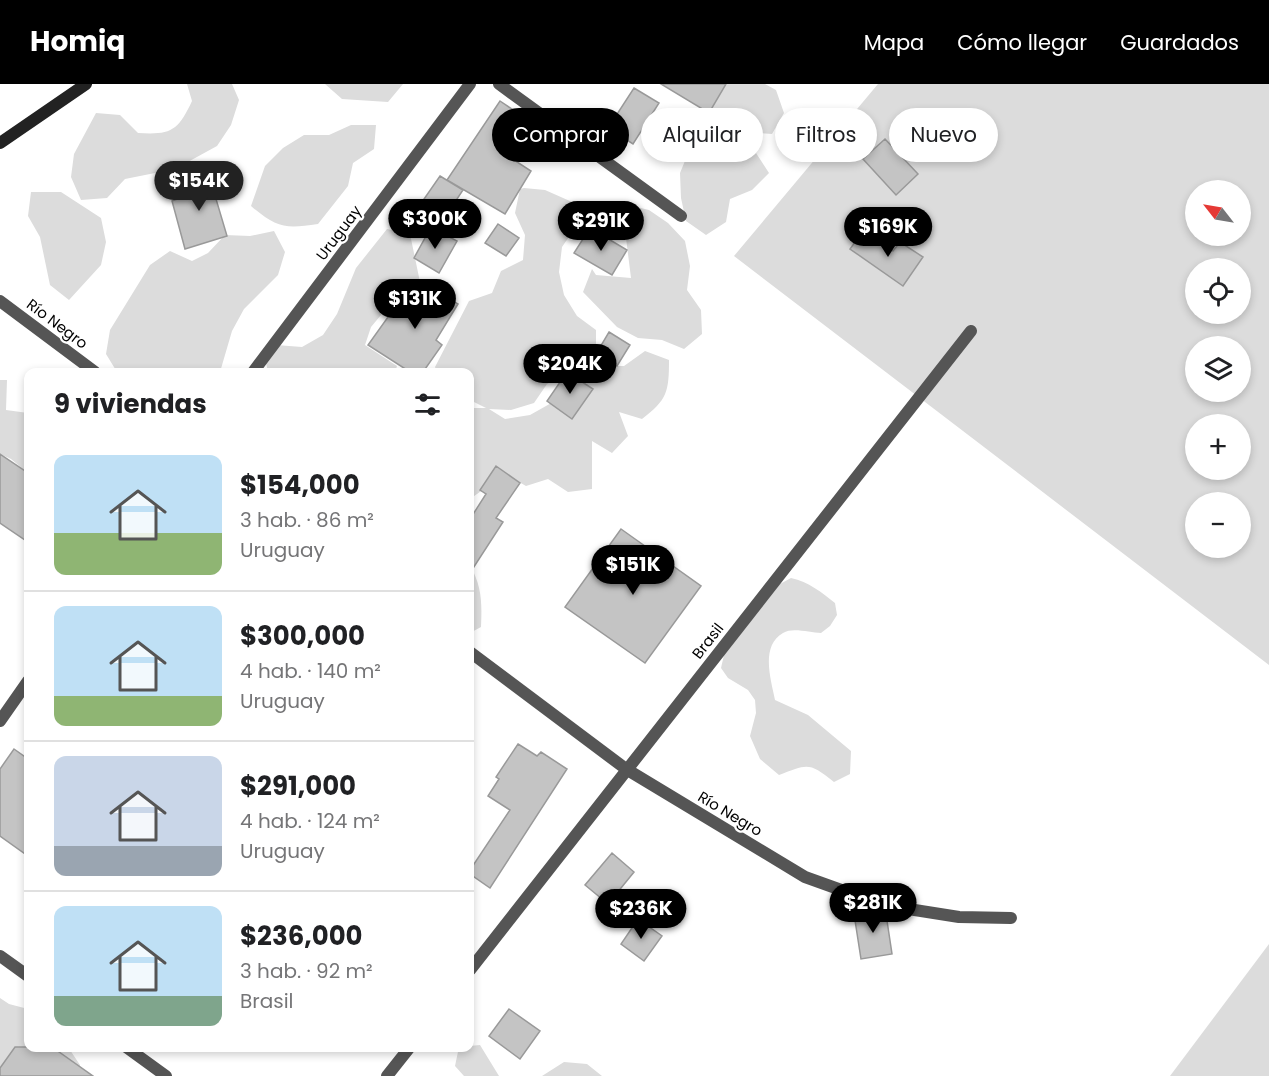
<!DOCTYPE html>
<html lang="es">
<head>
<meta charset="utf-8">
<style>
	:root { --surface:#fff; --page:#f6f6f6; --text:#202124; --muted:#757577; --line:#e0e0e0; --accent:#000 }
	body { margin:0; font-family:Poppins,sans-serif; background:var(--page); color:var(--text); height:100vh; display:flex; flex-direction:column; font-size:22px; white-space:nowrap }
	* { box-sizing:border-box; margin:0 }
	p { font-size:20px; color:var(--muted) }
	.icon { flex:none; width:33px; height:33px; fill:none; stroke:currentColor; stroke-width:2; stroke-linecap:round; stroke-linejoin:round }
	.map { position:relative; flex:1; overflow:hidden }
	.sheet { position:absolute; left:24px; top:284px; width:450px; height:684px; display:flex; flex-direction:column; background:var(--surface); border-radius:12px; box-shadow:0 3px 9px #0003 }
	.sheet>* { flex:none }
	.guide { position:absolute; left:492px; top:24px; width:570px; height:54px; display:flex; gap:12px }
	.needle { width:39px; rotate:301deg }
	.fabs { position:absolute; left:1185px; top:96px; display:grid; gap:12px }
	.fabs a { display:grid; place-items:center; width:66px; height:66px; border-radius:50%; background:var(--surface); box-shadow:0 3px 9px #0003; font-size:30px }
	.price { position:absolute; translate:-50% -51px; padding:0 14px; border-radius:21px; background:var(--accent); color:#fff; font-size:20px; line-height:39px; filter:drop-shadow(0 2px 3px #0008) }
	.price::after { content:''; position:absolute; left:50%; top:36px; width:18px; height:14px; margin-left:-9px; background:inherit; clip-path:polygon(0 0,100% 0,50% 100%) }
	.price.active { background:#222; color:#fff }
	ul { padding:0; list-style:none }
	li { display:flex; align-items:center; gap:18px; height:150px; padding:0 30px }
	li+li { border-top:2px solid var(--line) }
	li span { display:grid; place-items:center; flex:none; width:168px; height:120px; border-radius:12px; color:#555 }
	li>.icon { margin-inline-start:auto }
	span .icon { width:72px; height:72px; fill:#fffc; stroke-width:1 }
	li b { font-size:26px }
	h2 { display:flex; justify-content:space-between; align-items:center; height:72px; padding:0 30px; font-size:26px }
	.pill { padding:0 21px; border-radius:27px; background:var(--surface); box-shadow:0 3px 9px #0003; font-size:21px; line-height:54px }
	.pill.active { background:var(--accent); color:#fff }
	header { display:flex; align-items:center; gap:36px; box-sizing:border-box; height:84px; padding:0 30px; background:var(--accent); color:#fff }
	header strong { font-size:28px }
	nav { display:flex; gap:33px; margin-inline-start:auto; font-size:21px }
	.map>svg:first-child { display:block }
</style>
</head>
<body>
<header>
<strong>Homiq</strong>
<nav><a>Mapa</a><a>Cómo llegar</a><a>Guardados</a></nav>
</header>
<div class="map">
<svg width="1269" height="992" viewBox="0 0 1269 992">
	<rect width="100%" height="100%" fill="#fff"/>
	<!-- green -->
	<path fill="#dcdcdc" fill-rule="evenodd" d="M 187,0 L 232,0 L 239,16 L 231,41 L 217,62 L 175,85 L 125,95 L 107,114 L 81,116 L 71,93 L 74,70 L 96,29 L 120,31 L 138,49 C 171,51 178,47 192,17 Z
		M 325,0 L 403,0 L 388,18 L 342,15 Z
		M 717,0 L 765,0 L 776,6 L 784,29 L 772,50 L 747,48 L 756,69 L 769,89 L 752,106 L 730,115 L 726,138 L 706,151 L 686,137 L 681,114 L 680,89 L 696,50 L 723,5 Z
		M 878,0 L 1269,0 L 1269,581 L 734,172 ZM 1196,106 L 1240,106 L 1240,152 L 1196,152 ZM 1196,184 L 1240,184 L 1240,230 L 1196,230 ZM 1196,262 L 1240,262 L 1240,308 L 1196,308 ZM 1196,340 L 1240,340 L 1240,386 L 1196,386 ZM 1196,418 L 1240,418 L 1240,464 L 1196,464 Z
		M 351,41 L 376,41 L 374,65 L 353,79 L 348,102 L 318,140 C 285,145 277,144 251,122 L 265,82 L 283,64 L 304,51 L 329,51 Z
		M 524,104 L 545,106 L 588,125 L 600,118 L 624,120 L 649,126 L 668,139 L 685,157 L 690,182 L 687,206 L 701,226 L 702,250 L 684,265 L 662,256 L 638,254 L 617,243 L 583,208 L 592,185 L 596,191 L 631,194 L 626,154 L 604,144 L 588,125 L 562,163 L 559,188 L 564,211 L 577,232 L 596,246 L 596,270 L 547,300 L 534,319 L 511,326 L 489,325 L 505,335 L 530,331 L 617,282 L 624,282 L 645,267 L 669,276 C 669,308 667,316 642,335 L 619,328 L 628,352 L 612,369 L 592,357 L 592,405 L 568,408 L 548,395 L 526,402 L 505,390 L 470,415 L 470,324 L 486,324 L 470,316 L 470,288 L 437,288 L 435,283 L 469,217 L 492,209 L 501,187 L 523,176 L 525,151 L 515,129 L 520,105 Z
		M 31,108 L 61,108 L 101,134 L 106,158 L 101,181 L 69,216 L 50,201 L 40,153 L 28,132 Z
		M 387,145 L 410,150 L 420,198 L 407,219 L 393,226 L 386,225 L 371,243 L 365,261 L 397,282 L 395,288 L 268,288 L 266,279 L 276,261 L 302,263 L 323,251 L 337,230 L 356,184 Z
		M 274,147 L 285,168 L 278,191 L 244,225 L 232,247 L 220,288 L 117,288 L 106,270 L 110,246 L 150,181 L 170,167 L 192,177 L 208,169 L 225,151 L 250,152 Z
		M 0,296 L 7,296 L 6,326 L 28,329 L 28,389 L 11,375 L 0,370 Z
		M 470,481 C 482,503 482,518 481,543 L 470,549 Z
		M 791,494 C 809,498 821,508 835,519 L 837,531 L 830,542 L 821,549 C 810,549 793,543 783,549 C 760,562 771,596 775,616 L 808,631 L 851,667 L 850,690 L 834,698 C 809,678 808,680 779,691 L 760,675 L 750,652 L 756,629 L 755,616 L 748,606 L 728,594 L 721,584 L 724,571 L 780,500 Z
		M 1269,860 L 1269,992 L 1170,992 Z
		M 0,914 L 9,920 L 28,925 L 28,963 L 68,963 L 80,981 L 78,992 L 0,992 Z
		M 480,961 L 499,992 L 464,992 L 455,982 L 459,963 Z
		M 564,978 L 587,980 L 602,992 L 542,992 Z"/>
	<!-- building -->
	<path fill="#c4c4c4" stroke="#999" stroke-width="1.5" d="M 661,0 L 726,0 L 709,29 Z
		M 634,4 L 659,19 L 633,60 L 608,44 Z
		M 500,17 L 540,44 L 517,78 L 531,87 L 505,130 L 447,96 Z
		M 885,55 L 918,90 L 896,111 L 863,75 Z
		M 211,89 L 221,113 L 216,115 L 227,152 L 185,165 L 172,117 L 180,114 L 176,105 Z
		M 440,92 L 463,106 L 447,130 L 424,115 Z
		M 498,140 L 519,154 L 506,172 L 485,159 Z
		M 431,143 L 457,157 L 439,189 L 414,174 Z
		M 590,144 L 627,166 L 612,191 L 574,169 Z
		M 863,147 L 893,167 L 900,158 L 923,173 L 903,202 L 850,165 Z
		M 420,198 L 458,220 L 436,256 L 442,261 L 423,288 L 410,288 L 368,261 L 393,226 L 400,231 Z
		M 609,248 L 630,261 L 617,282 L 596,270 Z
		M 567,288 L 593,305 L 572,335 L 547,317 Z
		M 0,370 L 28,389 L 28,458 L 0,439 Z
		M 496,382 L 520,399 L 496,434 L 503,438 L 470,489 L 470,435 L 486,410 L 480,406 Z
		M 621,445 L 701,502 L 645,579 L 565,523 Z
		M 518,660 L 537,672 L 541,668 L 567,685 L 490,804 L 470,790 L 470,786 L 510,726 L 488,712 L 499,695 L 496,693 Z
		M 14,665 L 28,675 L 28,772 L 0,752 L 0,685 Z
		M 612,769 L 634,788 L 608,820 L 585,801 Z
		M 874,827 L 886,830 L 892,870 L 861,875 L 854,830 Z
		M 638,835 L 662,852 L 644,877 L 621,860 Z
		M 509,925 L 540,947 L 520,975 L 489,952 Z
		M 15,963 L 52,963 L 93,992 L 0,992 L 0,984 Z"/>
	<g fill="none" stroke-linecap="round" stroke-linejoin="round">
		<!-- street -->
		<path stroke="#555" stroke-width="12" d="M 499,0 L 681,132
			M 0,217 L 95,288
			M 253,288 L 470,0
			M 470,568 L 626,685 L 805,793 L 883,821 L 959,833 L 1011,834
			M 0,637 L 28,597
			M 0,872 L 28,892
			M 470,886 L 971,247
			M 126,963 L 166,992
			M 387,992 L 410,963"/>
		<!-- secondary -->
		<path stroke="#222" stroke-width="12" d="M 0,59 L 86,0"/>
	</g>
	<g text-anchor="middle" stroke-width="4.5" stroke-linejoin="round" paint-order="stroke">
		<!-- street labels -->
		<g font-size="15" fill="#000" stroke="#fff">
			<text transform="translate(339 149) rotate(-53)" y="5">Uruguay</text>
			<text transform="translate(57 240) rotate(37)" y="5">Río Negro</text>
			<text transform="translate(708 557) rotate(-52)" y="5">Brasil</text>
			<text transform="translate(730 730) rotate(31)" y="5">Río Negro</text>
		</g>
	</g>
</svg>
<div class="fabs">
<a><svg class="needle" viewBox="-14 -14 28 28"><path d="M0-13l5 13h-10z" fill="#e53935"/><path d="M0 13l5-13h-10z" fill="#757577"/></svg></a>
<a><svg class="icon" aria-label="locate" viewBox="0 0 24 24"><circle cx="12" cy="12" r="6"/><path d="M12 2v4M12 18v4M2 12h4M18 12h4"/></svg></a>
<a><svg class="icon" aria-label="layers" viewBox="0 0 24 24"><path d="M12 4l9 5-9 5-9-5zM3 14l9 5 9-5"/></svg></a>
<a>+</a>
<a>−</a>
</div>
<b class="price active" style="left:199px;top:128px">$154K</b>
<b class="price" style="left:435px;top:166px">$300K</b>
<b class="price" style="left:601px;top:168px">$291K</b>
<b class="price" style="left:888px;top:174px">$169K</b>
<b class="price" style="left:415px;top:246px">$131K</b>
<b class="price" style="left:570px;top:311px">$204K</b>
<b class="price" style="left:633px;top:512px">$151K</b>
<b class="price" style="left:873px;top:850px">$281K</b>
<b class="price" style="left:641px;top:856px">$236K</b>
<div class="guide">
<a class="pill active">Comprar</a>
<a class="pill">Alquilar</a>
<a class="pill">Filtros</a>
<a class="pill">Nuevo</a>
</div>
<section class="sheet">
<h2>9 viviendas<svg class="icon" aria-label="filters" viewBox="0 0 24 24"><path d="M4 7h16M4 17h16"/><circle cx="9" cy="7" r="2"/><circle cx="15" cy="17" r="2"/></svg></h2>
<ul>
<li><span style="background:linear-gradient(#bfe0f5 65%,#8fb573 0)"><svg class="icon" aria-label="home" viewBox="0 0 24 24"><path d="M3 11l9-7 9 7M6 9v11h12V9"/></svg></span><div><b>$154,000</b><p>3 hab. · 86 m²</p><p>Uruguay</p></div></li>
<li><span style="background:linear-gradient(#bfe0f5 75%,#8fb573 0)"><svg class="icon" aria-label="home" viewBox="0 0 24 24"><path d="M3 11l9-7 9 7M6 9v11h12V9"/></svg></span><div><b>$300,000</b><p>4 hab. · 140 m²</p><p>Uruguay</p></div></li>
<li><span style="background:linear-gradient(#c9d6e8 75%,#9aa5b1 0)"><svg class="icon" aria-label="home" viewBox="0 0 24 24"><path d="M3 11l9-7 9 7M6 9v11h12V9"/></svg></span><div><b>$291,000</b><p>4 hab. · 124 m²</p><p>Uruguay</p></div></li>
<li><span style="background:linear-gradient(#bfe0f5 75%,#7fa58c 0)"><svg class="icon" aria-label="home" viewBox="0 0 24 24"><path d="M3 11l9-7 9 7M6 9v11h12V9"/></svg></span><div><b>$236,000</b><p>3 hab. · 92 m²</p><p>Brasil</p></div></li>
</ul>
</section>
</div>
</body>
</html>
